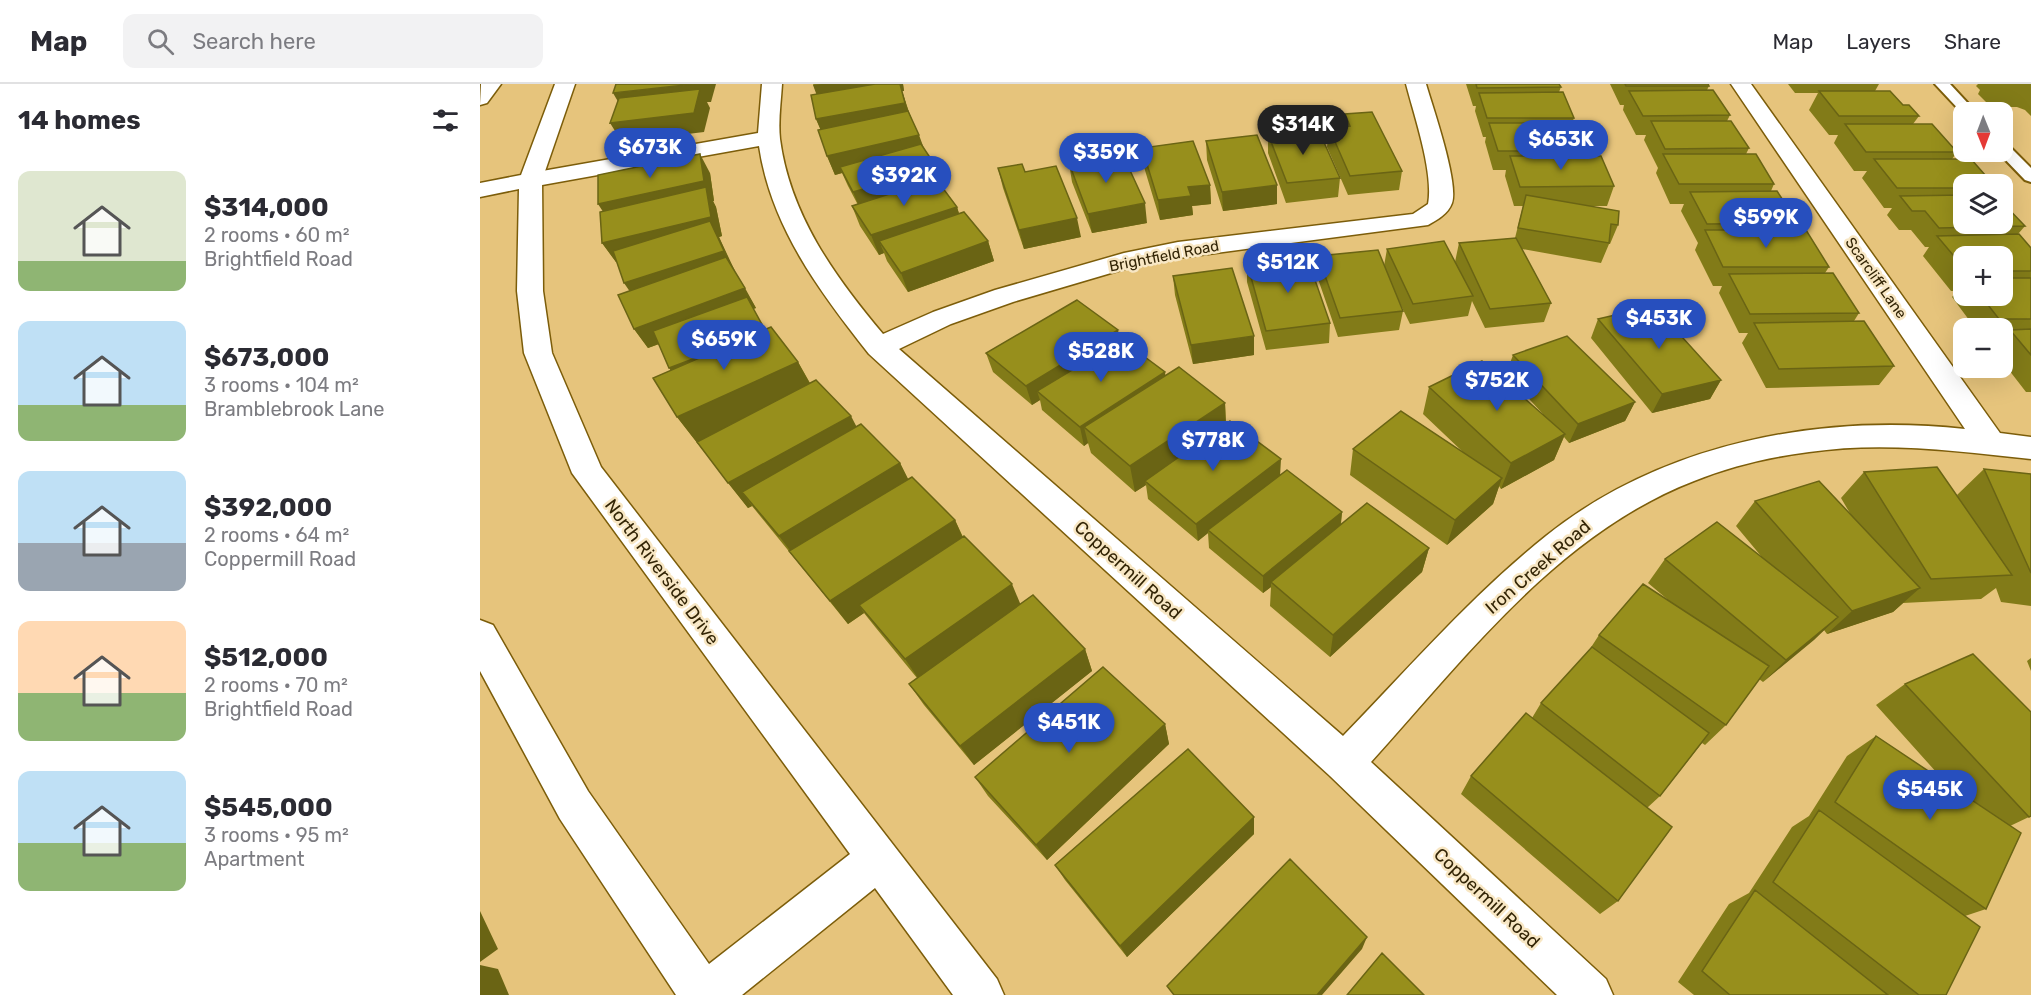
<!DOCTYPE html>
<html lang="en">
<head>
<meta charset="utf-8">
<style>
	:root { --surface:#fff; --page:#f2f2f3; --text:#2b2b33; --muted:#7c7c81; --line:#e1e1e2; --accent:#274fbe }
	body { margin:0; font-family:Rubik,sans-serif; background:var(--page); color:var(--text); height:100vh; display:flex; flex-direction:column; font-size:22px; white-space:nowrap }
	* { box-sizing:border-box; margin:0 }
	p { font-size:20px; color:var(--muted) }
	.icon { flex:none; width:33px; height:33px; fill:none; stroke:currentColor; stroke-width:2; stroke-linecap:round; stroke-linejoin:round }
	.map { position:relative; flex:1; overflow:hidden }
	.side { display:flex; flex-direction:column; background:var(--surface); width:480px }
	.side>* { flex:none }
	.needle { width:39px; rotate:179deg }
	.buttons { position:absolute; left:1473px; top:18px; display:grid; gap:12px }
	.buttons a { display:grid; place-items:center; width:60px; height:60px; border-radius:12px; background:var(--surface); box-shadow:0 6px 24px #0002; font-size:30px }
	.price { position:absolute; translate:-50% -51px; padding:0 14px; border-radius:21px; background:var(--accent); color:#fff; font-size:20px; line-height:39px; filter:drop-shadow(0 2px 3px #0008) }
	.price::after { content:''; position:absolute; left:50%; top:36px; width:18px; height:14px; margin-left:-9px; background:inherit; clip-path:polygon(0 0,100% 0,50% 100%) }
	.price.on { background:#222; color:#fff }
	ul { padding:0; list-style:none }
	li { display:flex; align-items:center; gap:18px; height:150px; padding:0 18px }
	li span { display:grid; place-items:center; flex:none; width:168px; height:120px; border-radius:12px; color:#555 }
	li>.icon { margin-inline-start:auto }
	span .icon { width:72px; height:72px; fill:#fffc; stroke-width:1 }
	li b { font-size:26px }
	h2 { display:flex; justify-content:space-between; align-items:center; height:72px; padding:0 18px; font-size:26px }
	header { display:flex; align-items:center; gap:36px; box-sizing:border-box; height:84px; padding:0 30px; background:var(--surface); border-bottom:2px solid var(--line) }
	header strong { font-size:28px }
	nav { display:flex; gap:33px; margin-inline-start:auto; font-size:21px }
	.search { width:420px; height:54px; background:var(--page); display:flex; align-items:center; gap:15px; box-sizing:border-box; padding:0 21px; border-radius:12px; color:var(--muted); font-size:22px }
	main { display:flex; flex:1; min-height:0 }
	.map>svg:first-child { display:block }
</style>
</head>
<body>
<header>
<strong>Map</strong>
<div class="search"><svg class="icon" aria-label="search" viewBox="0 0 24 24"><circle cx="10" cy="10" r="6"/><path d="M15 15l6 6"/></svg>Search here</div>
<nav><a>Map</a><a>Layers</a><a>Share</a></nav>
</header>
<main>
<section class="side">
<h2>14 homes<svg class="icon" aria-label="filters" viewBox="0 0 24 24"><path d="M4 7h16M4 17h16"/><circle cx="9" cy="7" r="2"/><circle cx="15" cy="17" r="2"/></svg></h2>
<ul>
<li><span style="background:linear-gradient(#dfe7d0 75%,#8fb573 0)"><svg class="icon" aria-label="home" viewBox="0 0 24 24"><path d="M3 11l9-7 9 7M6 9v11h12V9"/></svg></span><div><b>$314,000</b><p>2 rooms · 60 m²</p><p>Brightfield Road</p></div></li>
<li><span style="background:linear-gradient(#bfe0f5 70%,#8fb573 0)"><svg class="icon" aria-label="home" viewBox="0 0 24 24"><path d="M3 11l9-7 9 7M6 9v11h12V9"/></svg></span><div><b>$673,000</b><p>3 rooms · 104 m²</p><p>Bramblebrook Lane</p></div></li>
<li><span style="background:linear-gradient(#bfe0f5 60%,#9aa5b1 0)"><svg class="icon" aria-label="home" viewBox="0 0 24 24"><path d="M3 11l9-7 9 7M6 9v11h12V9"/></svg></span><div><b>$392,000</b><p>2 rooms · 64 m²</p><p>Coppermill Road</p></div></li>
<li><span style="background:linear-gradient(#ffd9b3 60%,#8fb573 0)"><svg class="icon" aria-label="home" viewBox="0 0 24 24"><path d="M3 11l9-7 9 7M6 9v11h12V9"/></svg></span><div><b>$512,000</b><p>2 rooms · 70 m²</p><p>Brightfield Road</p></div></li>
<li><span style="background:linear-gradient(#bfe0f5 60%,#8fb573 0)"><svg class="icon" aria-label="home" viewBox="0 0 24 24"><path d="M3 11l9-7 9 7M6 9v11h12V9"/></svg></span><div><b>$545,000</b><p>3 rooms · 95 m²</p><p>Apartment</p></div></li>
</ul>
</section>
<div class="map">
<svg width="1551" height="911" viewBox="0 0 1551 911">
	<rect width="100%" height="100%" fill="#e6c47c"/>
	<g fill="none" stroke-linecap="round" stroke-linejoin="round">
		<defs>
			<path id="service" d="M 1455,0 L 1470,0 L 1496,28 L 1484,28 L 1484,31 Z
				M 1522,59 L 1527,60 L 1551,84 L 1551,98 L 1545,96 L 1518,68 L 1522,68 Z"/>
			<path id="minor" d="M 282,0 L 302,0 C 301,18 298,37 300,55 C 310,131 355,193 403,250 L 453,228 L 515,206 L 644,169 L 698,158 L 933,130 L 948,120 C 954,89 934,31 926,0 L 946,0 C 953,24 979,99 972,119 C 968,130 957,136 948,141 L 698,174 L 648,184 L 533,218 L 471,240 L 419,265 L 863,652 C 929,584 991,512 1066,452 C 1182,359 1340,329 1485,345 L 1251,0 L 1271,0 L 1520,349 L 1551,353 L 1551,375 C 1478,367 1402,357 1329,368 C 1290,373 1251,382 1214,397 C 1079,449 985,574 891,678 L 1126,895 L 1133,911 L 1077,911 L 850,692 L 389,270 C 340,208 291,143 279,62 L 51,103 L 43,101 L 40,96 L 43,91 L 51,89 L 278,49 Z"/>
			<path id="secondary" d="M 21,0 L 7,19 L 0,21 L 1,0 Z
				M 75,0 L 95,0 L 62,96 L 63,207 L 72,269 L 121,383 L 517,895 L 524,911 L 473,911 L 395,804 L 262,911 L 196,911 L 80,735 L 0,587 L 0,536 L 13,541 L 108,707 L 229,880 L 370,770 L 92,389 L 44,269 L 37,207 L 39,105 L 0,113 L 0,99 L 41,91 Z"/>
		</defs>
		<!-- service casing -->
		<use href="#service" stroke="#7c5d0a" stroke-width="4"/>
		<!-- minor casing -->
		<use href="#minor" stroke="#7c5d0a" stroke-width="3"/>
		<!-- secondary casing -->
		<use href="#secondary" stroke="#7c5d0a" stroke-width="3"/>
		<!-- service -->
		<use href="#service" fill="#fff" fill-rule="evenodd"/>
		<!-- minor -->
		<use href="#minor" fill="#fff" fill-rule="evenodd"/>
		<!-- secondary -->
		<use href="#secondary" fill="#fff" fill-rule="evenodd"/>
	</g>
	<!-- wall -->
	<path fill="#827b18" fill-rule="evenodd" d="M 333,0 L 423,0 L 424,7 L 422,7 L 429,28 L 443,63 L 463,103 L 462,103 L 477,123 L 479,130 L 508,157 L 514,177 L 428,208 L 407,177 L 404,169 L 399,171 L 380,142 L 372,122 L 378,121 L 368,102 L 362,89 L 355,91 L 347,72 L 341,46 L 336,35 L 337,10 Z
		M 986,0 L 1079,0 L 1081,3 L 1079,8 L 1094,34 L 1092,39 L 1108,67 L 1107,72 L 1134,102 L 1127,122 L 1109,122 L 1138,141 L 1130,160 L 1129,160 L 1121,179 L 1042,165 L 1071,219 L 1064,238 L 1005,244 L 992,217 L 988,232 L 930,240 L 915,209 L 923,227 L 919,246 L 858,253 L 837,192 L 838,172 L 904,182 L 907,165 L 975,178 L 979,159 L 1035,154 L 1043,122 L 1034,122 L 1025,92 L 1026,86 L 1013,86 L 1005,58 L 1006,53 L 1003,53 L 995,27 L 996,22 L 993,22 Z
		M 1130,0 L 1228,0 L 1229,2 L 1227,6 L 1250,31 L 1247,37 L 1269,64 L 1266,70 L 1294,100 L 1291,107 L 1318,139 L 1314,146 L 1349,183 L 1345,189 L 1379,229 L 1374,237 L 1414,282 L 1399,301 L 1286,304 L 1262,259 L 1268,249 L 1259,249 L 1239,209 L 1242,202 L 1233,202 L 1215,166 L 1218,159 L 1201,127 L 1204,120 L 1190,120 L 1176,89 L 1178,84 L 1164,56 L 1166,51 L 1156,51 L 1143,26 L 1144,21 L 1140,21 Z
		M 1308,0 L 1399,0 L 1395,7 L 1423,21 L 1439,32 L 1433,40 L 1477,68 L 1472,75 L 1506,92 L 1502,96 L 1484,100 L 1484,140 L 1545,142 L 1538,150 L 1551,187 L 1551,308 L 1546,308 L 1522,277 L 1522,244 L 1495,244 L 1472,213 L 1477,207 L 1471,207 L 1443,172 L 1449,163 L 1445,163 L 1431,146 L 1419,146 L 1407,131 L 1412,124 L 1404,124 L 1382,94 L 1387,87 L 1374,87 L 1354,59 L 1358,51 L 1349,51 L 1329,26 L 1338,9 L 1315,9 ZM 1484,172 L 1522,172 L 1522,212 L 1484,212 Z
		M 1498,0 L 1551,0 L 1551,32 L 1545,26 L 1537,23 L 1520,23 L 1514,18 L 1506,18 L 1498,10 L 1500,6 L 1496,2 Z
		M 865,30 L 922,87 L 919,106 L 868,111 L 847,63 L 849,44 L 864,42 Z
		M 788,50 L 860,94 L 858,113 L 806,119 L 788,69 Z
		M 726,57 L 797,120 L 743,127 L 727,76 Z
		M 662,64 L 730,101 L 731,120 L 712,122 L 713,131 L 680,136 L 664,83 Z
		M 589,79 L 667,139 L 612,149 L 592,98 Z
		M 518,84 L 545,88 L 601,153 L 544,165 L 523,104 Z
		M 230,89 L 234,117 L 233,117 L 236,123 L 242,152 L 239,153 L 254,187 L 276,224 L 273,225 L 285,245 L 318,278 L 330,299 L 376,343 L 420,379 L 428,395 L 475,436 L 483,453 L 540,520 L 605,565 L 612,587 L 494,681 L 444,621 L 429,600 L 437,594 L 396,544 L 384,529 L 368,540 L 272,422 L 268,424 L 197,333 L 191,287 L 179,260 L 168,264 L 154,245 L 150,207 L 137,178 L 136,178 L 122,159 Z
		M 767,179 L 850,239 L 849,259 L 786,266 L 767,198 Z
		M 693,192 L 774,271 L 713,280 L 695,211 Z
		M 1118,235 L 1241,296 L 1230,315 L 1172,329 L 1111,254 Z
		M 640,257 L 685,288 L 685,292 L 745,319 L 746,339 L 801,391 L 862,428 L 861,440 L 949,464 L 942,488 L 850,573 L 790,522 L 791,503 L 783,509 L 729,464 L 728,449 L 718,457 L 668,415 L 666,401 L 655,408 L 611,369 L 608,359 L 604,362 L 562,326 L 560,316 L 552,321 L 513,288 L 506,269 Z
		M 1033,271 L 1155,318 L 1145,337 L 1089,359 L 1084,353 L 1074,376 L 1021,405 L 1019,402 L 1013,420 L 967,461 L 870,391 L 873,365 L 984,369 L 943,330 L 949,303 L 1063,330 L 1026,290 Z
		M 1504,385 L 1551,390 L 1551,522 L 1521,518 L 1516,504 L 1501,515 L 1423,519 L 1413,528 L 1347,550 L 1344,546 L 1283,598 L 1279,595 L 1246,641 L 1225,661 L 1222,659 L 1180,712 L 1167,724 L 1138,817 L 1120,830 L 981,710 L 991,692 L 1052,634 L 1061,619 L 1108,568 L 1119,551 L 1187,515 L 1168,499 L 1185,475 L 1281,472 L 1256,442 L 1275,417 L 1371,431 L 1361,414 L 1384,388 L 1479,415 L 1477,411 Z
		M 1551,574 L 1551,587 L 1547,577 Z
		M 1425,600 L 1551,732 L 1530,742 L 1506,825 L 1485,832 L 1466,911 L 1214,911 L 1198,898 L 1249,820 L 1269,809 L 1312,743 L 1329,732 L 1367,672 L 1396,652 L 1466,699 L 1396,621 Z
		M 685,640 L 689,660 L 567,776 L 508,712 L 495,693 Z
		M 774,733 L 774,750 L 647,873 L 585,796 L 575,781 Z"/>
	<!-- shaded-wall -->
	<path fill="#6a6414" d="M 214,0 L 236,0 L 231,18 L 227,18 L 230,24 L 224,48 L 142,58 L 130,39 L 144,28 L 133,9 Z
		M 342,0 L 423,0 L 424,7 L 422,7 L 432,38 L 344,54 L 336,35 L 340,20 L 333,1 Z
		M 439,51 L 446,70 L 360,83 L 362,89 L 355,91 L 347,72 Z
		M 220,70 L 230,89 L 234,117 L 233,117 L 236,123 L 242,152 L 239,153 L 255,187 L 157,218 L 144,199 L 237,153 L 136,178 L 122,159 L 131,140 L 118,120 Z
		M 457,84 L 463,103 L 381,127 L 373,108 Z
		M 730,101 L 731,120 L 712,122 L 713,131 L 680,136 L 678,116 L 708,103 Z
		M 797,101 L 797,120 L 743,127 L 742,108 Z
		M 665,119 L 667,139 L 612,149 L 608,130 Z
		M 477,123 L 483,142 L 399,157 L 404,169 L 399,171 L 391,151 Z
		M 597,134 L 601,153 L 544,165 L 539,146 Z
		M 508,157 L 514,177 L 428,208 L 421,189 Z
		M 265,204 L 276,224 L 273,225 L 297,267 L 203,303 L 189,284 L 273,225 L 168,264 L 154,245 Z
		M 638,246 L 642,265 L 557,307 L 560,316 L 552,321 L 546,302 Z
		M 774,252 L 774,271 L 713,280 L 711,261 Z
		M 318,278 L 333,305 L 218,360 L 197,333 Z
		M 685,288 L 687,307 L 604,343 L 608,359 L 604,362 L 600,343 Z
		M 1241,296 L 1230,315 L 1172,329 L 1182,310 Z
		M 1155,318 L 1145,337 L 1089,359 L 1098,340 Z
		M 745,319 L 746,345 L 665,397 L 666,401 L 655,408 L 650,382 Z
		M 371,332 L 385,359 L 262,408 L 272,422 L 268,424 L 248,399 Z
		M 1085,350 L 1074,376 L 1021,405 L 1031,379 Z
		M 801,375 L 800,393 L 728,446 L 728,449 L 718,457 L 716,440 Z
		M 420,379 L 433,405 L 318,477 L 299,452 Z
		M 1022,394 L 1013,420 L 967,461 L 975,436 Z
		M 862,428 L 860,446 L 791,498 L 791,503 L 783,509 L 783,492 Z
		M 475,436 L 486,461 L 379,521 L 384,529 L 368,540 L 350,517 Z
		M 949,464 L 942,488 L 850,573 L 853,551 Z
		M 532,500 L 542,524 L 440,597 L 425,575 Z
		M 1440,504 L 1413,528 L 1347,550 L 1372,527 Z
		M 1358,533 L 1334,556 L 1283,598 L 1306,576 Z
		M 605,565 L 612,587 L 494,681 L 480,662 Z
		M 685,640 L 689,660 L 567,776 L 556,761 Z
		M 774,733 L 774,750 L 647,873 L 640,862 Z
		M 0,827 L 18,865 L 0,878 Z
		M 887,853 L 882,865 L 842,911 L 837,911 Z
		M 0,881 L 18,885 L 29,911 L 0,911 Z"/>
	<!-- building -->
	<path fill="#978f1c" stroke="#6a6414" stroke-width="1.5" d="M 136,0 L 214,0 L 133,9 Z
		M 395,0 L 420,0 L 425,19 L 336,35 L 331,11 Z
		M 996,0 L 1079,0 L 1081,3 L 997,4 Z
		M 1145,0 L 1228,0 L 1229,2 L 1146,2 Z
		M 220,5 L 214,29 L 130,39 L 139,14 Z
		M 1233,6 L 1250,31 L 1163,32 L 1149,7 Z
		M 1339,7 L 1410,7 L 1423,21 L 1429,21 L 1439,32 L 1359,32 Z
		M 1083,8 L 1094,34 L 1007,34 L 999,9 Z
		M 428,27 L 439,51 L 347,72 L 338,46 Z
		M 892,28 L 922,87 L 870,92 L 849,44 L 870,42 L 865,30 Z
		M 1171,37 L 1251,37 L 1269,64 L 1185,65 Z
		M 1009,39 L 1097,39 L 1108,67 L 1018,67 Z
		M 1365,40 L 1452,40 L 1477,68 L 1386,68 Z
		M 838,45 L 860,94 L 807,99 L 788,50 Z
		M 777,51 L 797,101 L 742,108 L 726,57 Z
		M 713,57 L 730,101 L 708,103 L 711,112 L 678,116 L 662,64 Z
		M 441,60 L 457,84 L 373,108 L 360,83 Z
		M 642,69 L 665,119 L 608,130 L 589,79 Z
		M 220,70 L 224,97 L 118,120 L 118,91 Z
		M 1183,70 L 1276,70 L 1294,100 L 1199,100 Z
		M 1030,72 L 1121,72 L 1134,102 L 1040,103 Z
		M 1394,75 L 1491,75 L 1506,92 L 1498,92 L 1506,100 L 1484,100 L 1484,104 L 1417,104 Z
		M 542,80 L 545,88 L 576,82 L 597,134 L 539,146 L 518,84 Z
		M 456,95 L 477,123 L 391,151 L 372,122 Z
		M 226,103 L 231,133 L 122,159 L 120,128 Z
		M 1297,107 L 1318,139 L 1227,140 L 1210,108 Z
		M 1046,111 L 1139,127 L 1138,141 L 1131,140 L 1129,159 L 1038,144 Z
		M 1484,111 L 1484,140 L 1522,140 L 1522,118 L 1545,142 L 1459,144 L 1445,127 L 1432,127 L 1420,112 Z
		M 484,128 L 508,157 L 421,189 L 399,157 Z
		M 230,137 L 244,167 L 144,199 L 133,167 Z
		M 1225,146 L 1326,146 L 1349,183 L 1243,183 Z
		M 1539,150 L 1551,164 L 1551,187 L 1522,187 L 1522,172 L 1484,172 L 1484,184 L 1457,152 Z
		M 1036,154 L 1071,219 L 1010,225 L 979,159 Z
		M 964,157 L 993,212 L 933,220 L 907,165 Z
		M 898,166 L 923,227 L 860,234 L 838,172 Z
		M 246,173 L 265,204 L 154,245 L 138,211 Z
		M 827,173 L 850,239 L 786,247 L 767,179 Z
		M 752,184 L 774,252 L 711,261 L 693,192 Z
		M 1353,189 L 1379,229 L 1270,230 L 1249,190 Z
		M 1522,194 L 1551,194 L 1551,235 L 1519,235 L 1501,212 L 1522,212 Z
		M 267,213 L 285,246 L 242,264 L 189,284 L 173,247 Z
		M 597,216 L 638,246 L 546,302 L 506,269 Z
		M 1174,222 L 1241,296 L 1182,310 L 1118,235 Z
		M 1384,237 L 1414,282 L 1299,285 L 1274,239 Z
		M 291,243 L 318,278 L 197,333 L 173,294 Z
		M 1551,245 L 1551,271 L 1530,246 Z
		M 1087,252 L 1155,318 L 1098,340 L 1033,271 Z
		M 642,256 L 685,288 L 600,343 L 557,307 Z
		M 1002,277 L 1085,350 L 1031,379 L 949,303 Z
		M 699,283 L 745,319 L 650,382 L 604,343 Z
		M 336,296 L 371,332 L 248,399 L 217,358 Z
		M 921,327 L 1022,394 L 975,436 L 873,365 Z
		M 750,337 L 801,375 L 716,440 L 665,397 Z
		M 381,340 L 420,379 L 299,452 L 262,408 Z
		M 1457,383 L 1532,491 L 1451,495 L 1384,388 Z
		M 1504,385 L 1551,390 L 1551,489 Z
		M 807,386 L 862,428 L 783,492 L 728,446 Z
		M 432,393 L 475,436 L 350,517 L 309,467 Z
		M 1339,397 L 1440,504 L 1372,527 L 1275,417 Z
		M 887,419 L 949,464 L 853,551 L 791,498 Z
		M 1237,438 L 1358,533 L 1306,576 L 1185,475 Z
		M 484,452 L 532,500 L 425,575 L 379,521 Z
		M 1163,500 L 1289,582 L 1246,641 L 1119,551 Z
		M 553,511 L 605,565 L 480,662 L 429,600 Z
		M 1112,563 L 1229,649 L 1180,712 L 1061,619 Z
		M 1493,570 L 1551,628 L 1551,732 L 1549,733 L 1425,600 Z
		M 623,583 L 685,640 L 556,761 L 495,693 Z
		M 1046,629 L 1192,743 L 1138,817 L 991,692 Z
		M 1396,652 L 1541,749 L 1506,825 L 1355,718 Z
		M 708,665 L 774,733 L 640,862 L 575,781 Z
		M 1339,726 L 1500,843 L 1466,911 L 1439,911 L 1293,798 Z
		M 810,775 L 887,853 L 837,911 L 694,911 L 687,902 Z
		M 1275,806 L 1408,911 L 1250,911 L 1222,887 Z
		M 902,869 L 944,911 L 867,911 Z"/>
	<g text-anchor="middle" stroke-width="5" stroke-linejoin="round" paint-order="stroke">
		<!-- far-street labels -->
		<g font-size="15" fill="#332506" stroke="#f8e7c4">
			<text transform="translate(684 172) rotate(-11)" y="5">Brightfield Road</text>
			<text transform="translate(1396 194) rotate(55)" y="5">Scarcliff Lane</text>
		</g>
		<!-- street labels -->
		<g font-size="18" fill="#332506" stroke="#f8e7c4">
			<text transform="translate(1058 483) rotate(-41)" y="6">Iron Creek Road</text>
			<text transform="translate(648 486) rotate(42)" y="6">Coppermill Road</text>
			<text transform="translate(182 488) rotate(53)" y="6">North Riverside Drive</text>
			<text transform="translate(1007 814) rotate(43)" y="6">Coppermill Road</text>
		</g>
	</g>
</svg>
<div class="buttons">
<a><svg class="needle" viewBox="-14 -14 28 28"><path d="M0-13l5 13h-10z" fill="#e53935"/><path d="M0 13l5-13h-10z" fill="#7c7c81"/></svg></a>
<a><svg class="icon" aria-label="layers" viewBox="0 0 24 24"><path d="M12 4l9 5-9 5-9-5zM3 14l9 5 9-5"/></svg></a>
<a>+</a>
<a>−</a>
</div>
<b class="price on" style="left:823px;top:72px">$314K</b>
<b class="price" style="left:1081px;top:87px">$653K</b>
<b class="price" style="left:170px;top:95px">$673K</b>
<b class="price" style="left:626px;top:100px">$359K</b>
<b class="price" style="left:424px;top:123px">$392K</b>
<b class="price" style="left:1286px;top:165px">$599K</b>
<b class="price" style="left:808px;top:210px">$512K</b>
<b class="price" style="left:1179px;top:266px">$453K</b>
<b class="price" style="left:244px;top:287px">$659K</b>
<b class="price" style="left:621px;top:299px">$528K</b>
<b class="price" style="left:1017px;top:328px">$752K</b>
<b class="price" style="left:733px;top:388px">$778K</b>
<b class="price" style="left:589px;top:670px">$451K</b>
<b class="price" style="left:1450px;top:737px">$545K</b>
</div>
</main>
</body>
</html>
